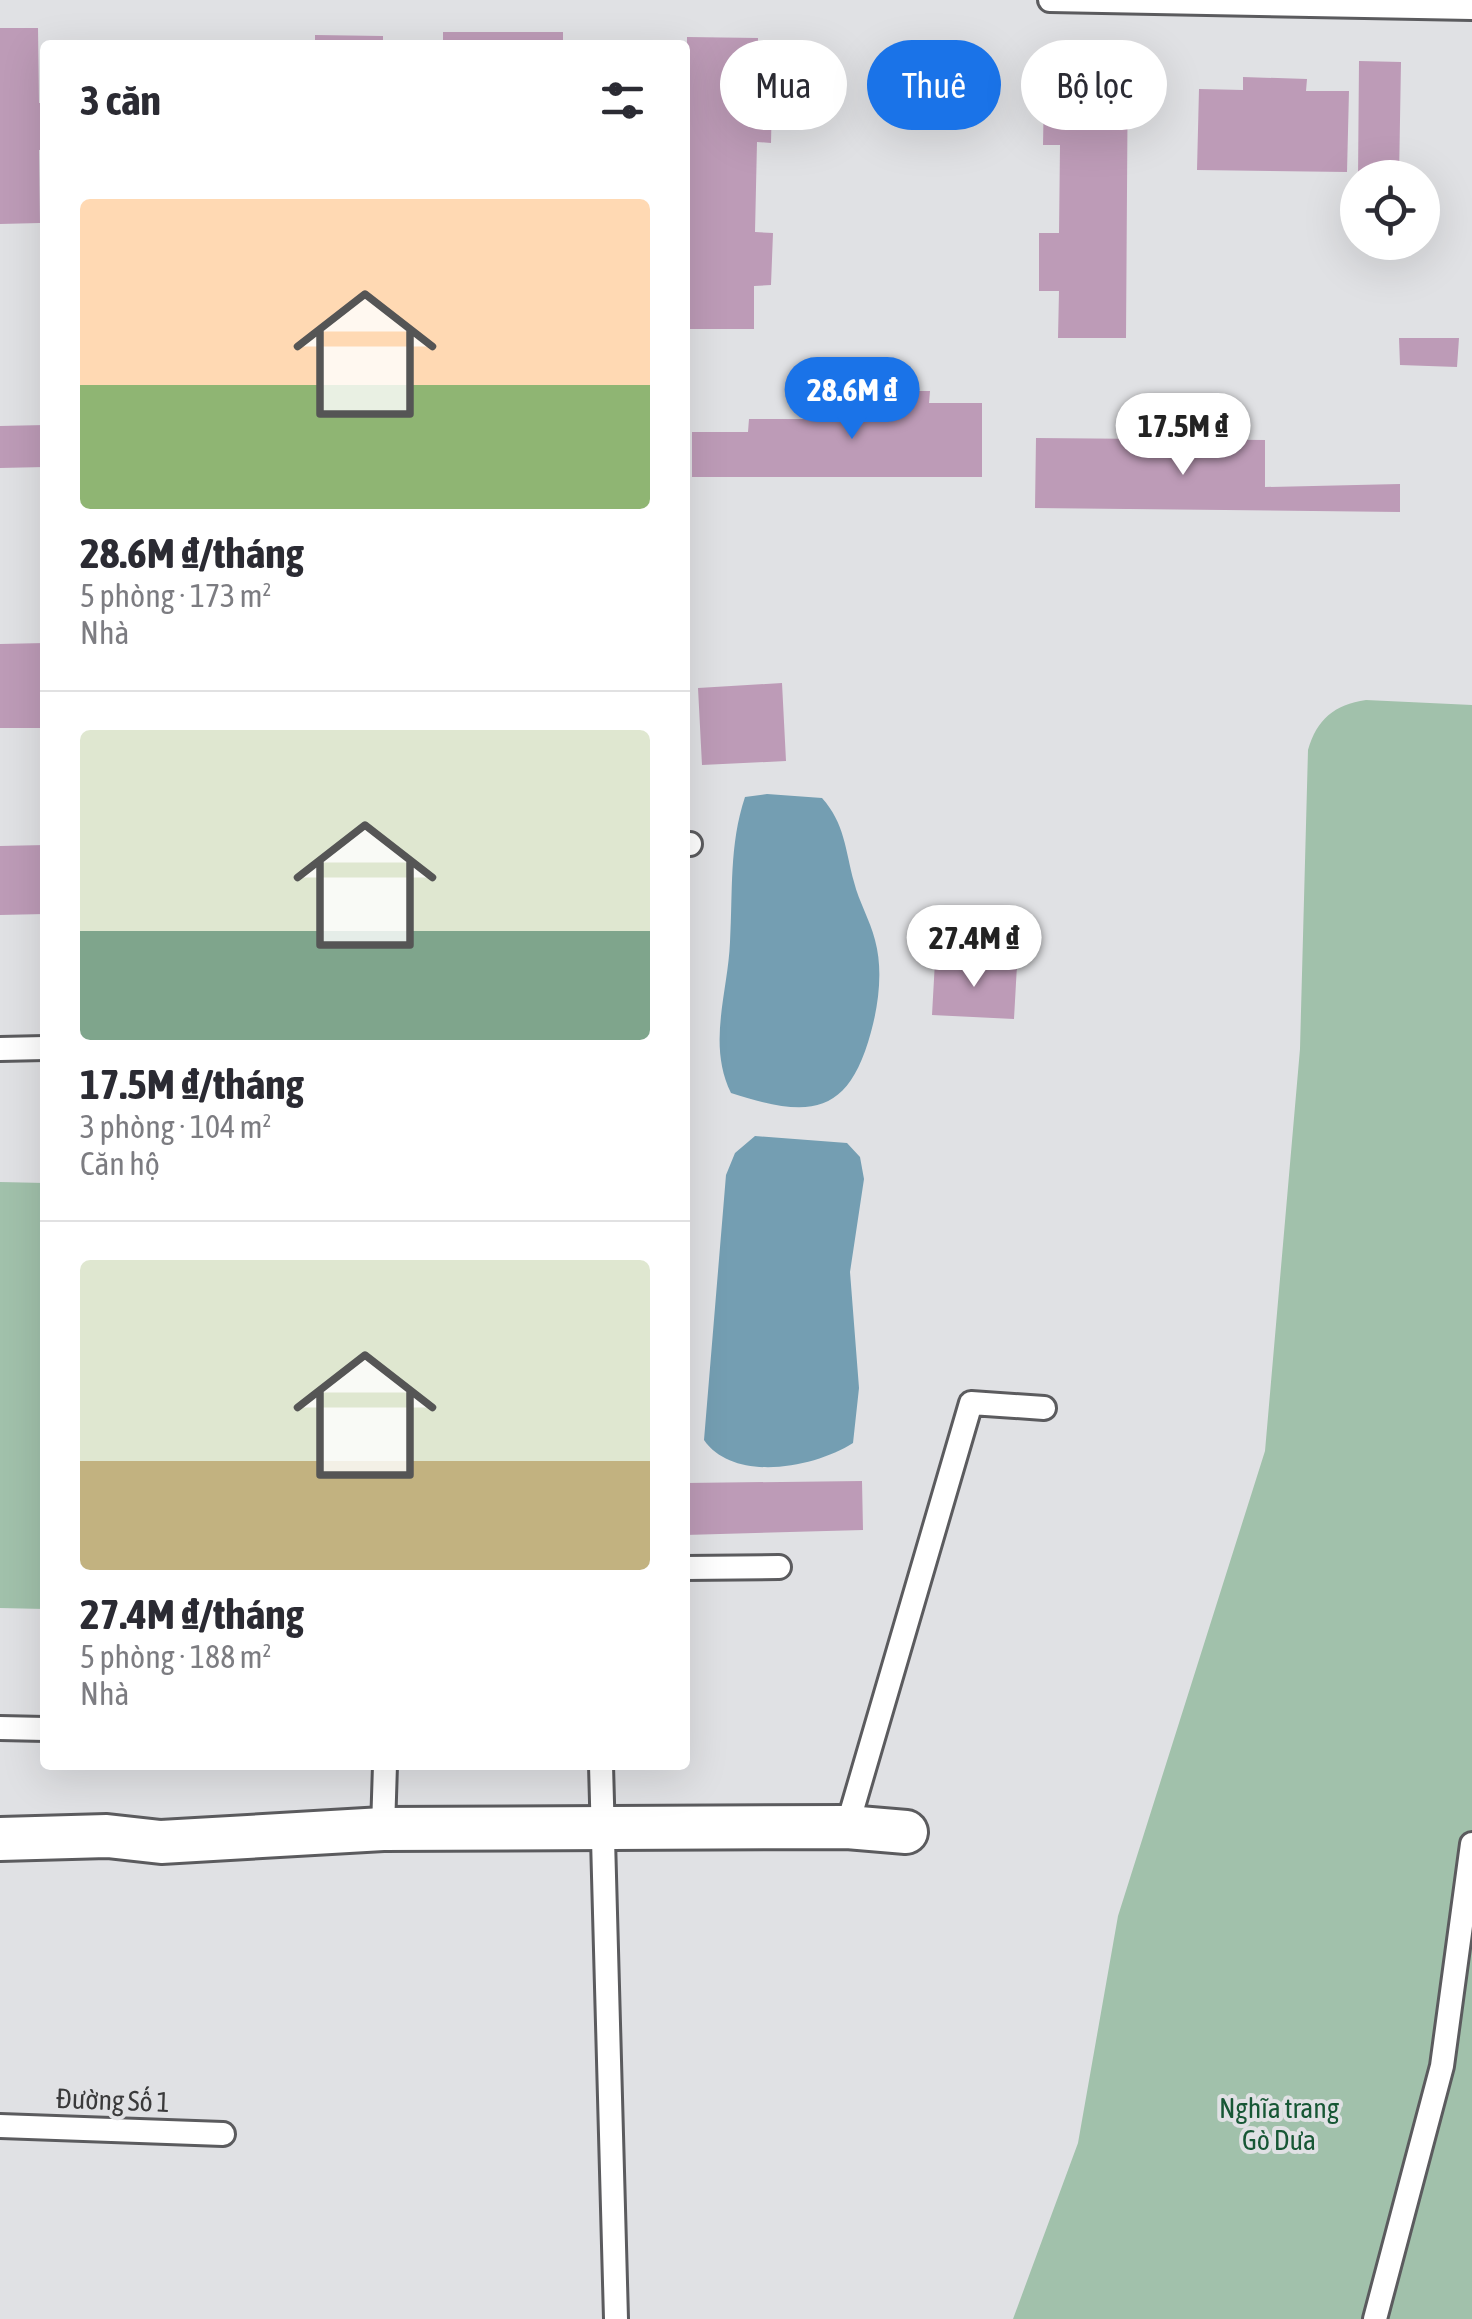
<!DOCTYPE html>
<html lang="vi">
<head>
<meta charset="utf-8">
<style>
	:root { --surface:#fff; --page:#f2f2f3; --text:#2b2b33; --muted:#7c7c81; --line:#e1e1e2; --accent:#1a73e8 }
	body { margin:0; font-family:"Asap Condensed",sans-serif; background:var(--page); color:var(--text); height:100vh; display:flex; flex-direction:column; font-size:38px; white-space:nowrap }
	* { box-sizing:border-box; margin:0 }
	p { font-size:32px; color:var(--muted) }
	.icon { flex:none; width:55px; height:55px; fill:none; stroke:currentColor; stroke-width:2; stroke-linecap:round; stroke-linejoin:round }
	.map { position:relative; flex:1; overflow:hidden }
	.details { position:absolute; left:40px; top:40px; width:650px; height:1730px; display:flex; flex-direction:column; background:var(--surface); border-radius:10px; box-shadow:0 10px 40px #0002 }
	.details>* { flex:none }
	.guide { position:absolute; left:720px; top:40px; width:600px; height:90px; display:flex; gap:20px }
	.controls { position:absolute; left:1340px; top:160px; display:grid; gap:20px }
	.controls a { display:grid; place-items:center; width:100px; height:100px; border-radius:50%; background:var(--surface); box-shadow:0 10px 40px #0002; font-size:50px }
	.price { position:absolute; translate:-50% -85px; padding:0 22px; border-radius:35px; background:#fff; color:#222; font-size:32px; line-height:65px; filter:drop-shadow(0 2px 5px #0008) }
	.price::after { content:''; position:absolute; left:50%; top:60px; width:30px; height:22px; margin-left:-15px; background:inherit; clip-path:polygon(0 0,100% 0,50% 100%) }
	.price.current { background:var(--accent); color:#fff }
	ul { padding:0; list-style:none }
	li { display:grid; align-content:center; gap:20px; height:530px; padding:0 40px }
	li+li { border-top:2px solid var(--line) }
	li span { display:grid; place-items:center; height:310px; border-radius:10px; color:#555 }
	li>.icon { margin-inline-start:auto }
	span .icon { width:180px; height:180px; fill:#fffc; stroke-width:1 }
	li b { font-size:42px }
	h2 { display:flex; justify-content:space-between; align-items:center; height:120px; padding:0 40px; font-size:42px }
	.chip { padding:0 35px; border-radius:45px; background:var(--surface); box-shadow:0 10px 40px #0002; font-size:35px; line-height:90px }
	.chip.current { background:var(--accent); color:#fff }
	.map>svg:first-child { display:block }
</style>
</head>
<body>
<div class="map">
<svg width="1472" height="2319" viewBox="0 0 1472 2319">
	<rect width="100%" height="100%" fill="#e0e1e4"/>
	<!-- green -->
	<path fill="#a1c1ab" d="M 1366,700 L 1472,705 L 1472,2319 L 1013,2319 L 1078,2143 L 1118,1916 L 1265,1451 L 1300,1049 L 1308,750 C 1317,719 1334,705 1366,700 Z
		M 0,1182 L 45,1183 L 45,1609 L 0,1608 Z"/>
	<!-- water -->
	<path fill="#749eb2" d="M 767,794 L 822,798 C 845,824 845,849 854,882 C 859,902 870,920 875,940 C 883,969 879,1003 871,1032 C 848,1117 809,1118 731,1093 C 707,1044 728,993 730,942 C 733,891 729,845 745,797 Z
		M 755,1136 L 847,1143 L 860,1157 L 864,1179 L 850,1272 L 859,1388 L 853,1443 C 814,1468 734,1483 704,1440 L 726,1175 L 735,1153 Z"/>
	<!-- building -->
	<path fill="#bd9bb7" d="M 0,28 L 38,28 L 39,103 L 45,103 L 45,150 L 39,150 L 40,223 L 0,224 Z
		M 443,32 L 563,32 L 563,45 L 443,45 Z
		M 315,35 L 383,36 L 383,45 L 315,45 Z
		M 687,37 L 758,38 L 757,98 L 772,98 L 771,143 L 757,142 L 755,232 L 773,233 L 771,285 L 754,286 L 754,329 L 685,329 Z
		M 1061,45 L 1128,46 L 1126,338 L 1058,338 L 1059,291 L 1039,291 L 1039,233 L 1059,233 L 1060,145 L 1043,145 L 1044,90 L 1060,90 Z
		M 1359,61 L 1401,62 L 1399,178 L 1358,178 Z
		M 1243,77 L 1307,79 L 1306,91 L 1349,91 L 1347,172 L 1197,170 L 1199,89 L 1243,90 Z
		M 1399,338 L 1459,338 L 1457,367 L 1400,365 Z
		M 873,391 L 930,391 L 929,403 L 982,403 L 982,477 L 692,477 L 692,432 L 748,432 L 749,419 L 824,419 L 824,403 L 873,403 Z
		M 45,425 L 45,467 L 0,468 L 0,426 Z
		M 1036,438 L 1265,440 L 1265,487 L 1400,484 L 1400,512 L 1035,508 Z
		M 45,643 L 45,728 L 0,728 L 0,644 Z
		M 782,683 L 786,761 L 702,765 L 698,688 Z
		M 45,845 L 45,914 L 0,915 L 0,846 Z
		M 935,961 L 1017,965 L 1014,1019 L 932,1015 Z
		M 862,1481 L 863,1530 L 685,1535 L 685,1483 Z"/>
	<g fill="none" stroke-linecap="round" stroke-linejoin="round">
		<defs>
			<path id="service" d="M 1050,0 L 1472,8
				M 685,844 L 690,844
				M 0,1049 L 45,1048
				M 685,1568 L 779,1567
				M 0,1728 L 45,1729
				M 601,1765 L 616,2319
				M 847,1827 L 971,1403 L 1044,1408
				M 383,1829 L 385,1765
				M 0,2126 L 223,2134
				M 1375,2319 L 1442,2066 L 1472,1844"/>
			<path id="minor" d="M 0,1839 L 107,1836 L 161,1842 L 383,1829 L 847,1827 L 906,1832"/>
		</defs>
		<!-- service casing -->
		<use href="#service" stroke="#5b5b5e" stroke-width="28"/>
		<!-- minor casing -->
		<use href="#minor" stroke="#5b5b5e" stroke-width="48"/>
		<!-- service -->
		<use href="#service" stroke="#fff" stroke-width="22"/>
		<!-- minor -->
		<use href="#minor" stroke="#fff" stroke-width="42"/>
	</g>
	<g text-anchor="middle" stroke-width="8" stroke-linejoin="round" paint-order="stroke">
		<!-- street labels -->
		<g font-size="28" fill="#3a3a3b" stroke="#e0e1e4">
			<text transform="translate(113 2100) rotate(2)" y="10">Đường Số 1</text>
		</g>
		<!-- park labels -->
		<g font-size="28" fill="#175735" stroke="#e0e1e4">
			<text x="1279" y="2118">Nghĩa trang<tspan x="1279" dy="32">Gò Dưa</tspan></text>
		</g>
	</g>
</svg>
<div class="controls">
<a><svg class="icon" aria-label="locate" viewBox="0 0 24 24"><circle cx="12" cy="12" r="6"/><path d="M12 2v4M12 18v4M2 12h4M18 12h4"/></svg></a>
</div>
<b class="price current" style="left:852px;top:442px">28.6M ₫</b>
<b class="price" style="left:1183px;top:478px">17.5M ₫</b>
<b class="price" style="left:974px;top:990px">27.4M ₫</b>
<div class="guide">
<a class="chip">Mua</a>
<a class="chip current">Thuê</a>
<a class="chip">Bộ lọc</a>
</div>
<section class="details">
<h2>3 căn<svg class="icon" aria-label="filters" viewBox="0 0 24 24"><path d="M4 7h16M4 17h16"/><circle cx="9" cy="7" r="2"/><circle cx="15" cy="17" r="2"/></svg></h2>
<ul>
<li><span style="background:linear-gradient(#ffd9b3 60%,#8fb573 0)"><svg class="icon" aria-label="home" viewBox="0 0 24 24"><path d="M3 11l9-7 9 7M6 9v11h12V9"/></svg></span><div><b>28.6M ₫/tháng</b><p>5 phòng · 173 m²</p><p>Nhà</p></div></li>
<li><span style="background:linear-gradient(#dfe7d0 65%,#7fa58c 0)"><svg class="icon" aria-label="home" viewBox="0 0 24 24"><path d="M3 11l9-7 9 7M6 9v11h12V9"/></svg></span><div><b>17.5M ₫/tháng</b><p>3 phòng · 104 m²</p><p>Căn hộ</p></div></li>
<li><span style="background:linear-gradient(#dfe7d0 65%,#c2b280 0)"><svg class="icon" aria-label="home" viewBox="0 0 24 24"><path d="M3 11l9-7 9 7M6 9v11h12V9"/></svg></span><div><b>27.4M ₫/tháng</b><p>5 phòng · 188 m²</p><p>Nhà</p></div></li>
</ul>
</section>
</div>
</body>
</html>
